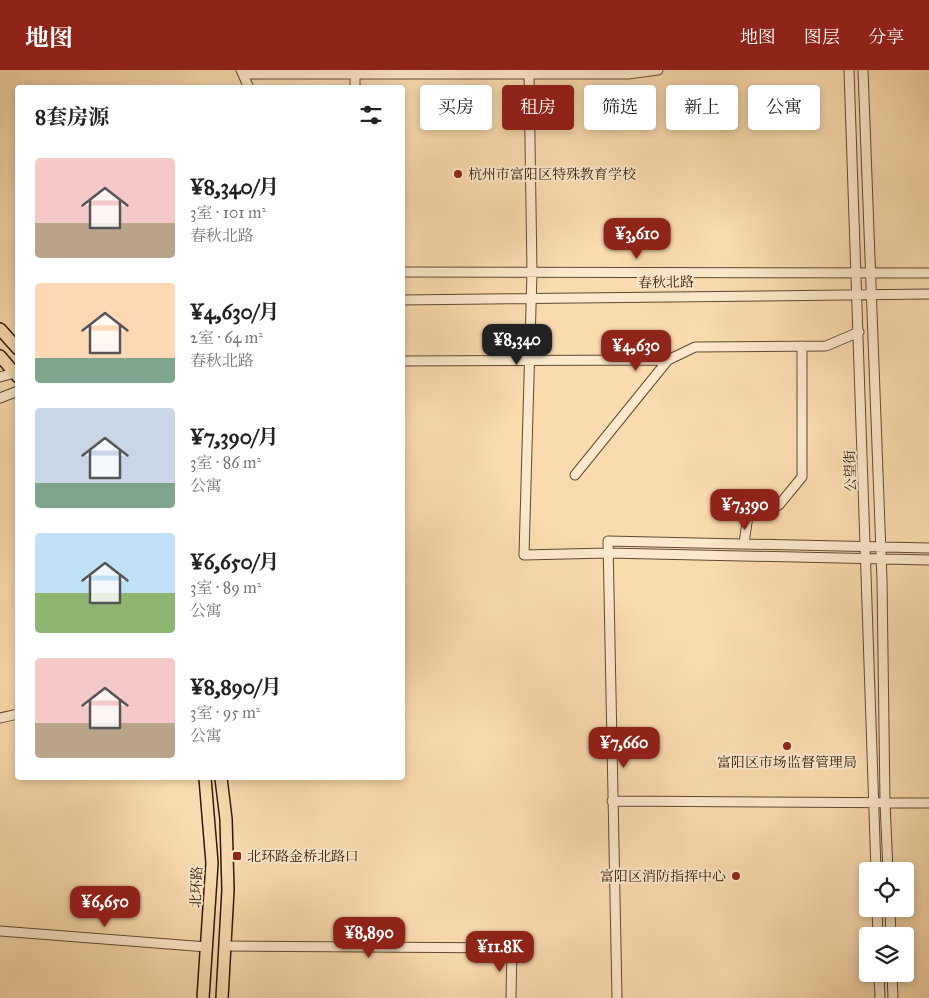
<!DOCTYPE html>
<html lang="zh">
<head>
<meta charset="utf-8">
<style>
	:root { --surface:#fff; --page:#f2f2f2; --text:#222; --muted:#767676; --accent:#8f2418 }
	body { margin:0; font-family:"IM FELL Great Primer","Noto Serif SC",serif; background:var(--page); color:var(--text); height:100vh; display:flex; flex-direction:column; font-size:19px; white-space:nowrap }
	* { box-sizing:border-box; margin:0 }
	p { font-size:16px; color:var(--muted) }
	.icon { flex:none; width:28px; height:28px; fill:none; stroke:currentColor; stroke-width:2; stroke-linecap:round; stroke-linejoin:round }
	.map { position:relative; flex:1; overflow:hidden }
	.drawer { position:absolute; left:15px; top:15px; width:390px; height:695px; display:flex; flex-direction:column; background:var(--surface); border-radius:5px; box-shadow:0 2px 8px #0003 }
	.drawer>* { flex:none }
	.banner { position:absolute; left:420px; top:15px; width:434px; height:45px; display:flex; gap:10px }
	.buttons { position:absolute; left:859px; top:792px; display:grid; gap:10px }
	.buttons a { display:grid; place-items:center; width:55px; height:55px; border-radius:5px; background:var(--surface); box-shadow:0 2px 8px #0003; font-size:25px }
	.price { position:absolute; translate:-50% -42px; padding:0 11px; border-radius:10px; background:var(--accent); color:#fff; font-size:16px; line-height:32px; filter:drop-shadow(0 1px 2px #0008) }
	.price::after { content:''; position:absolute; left:50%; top:30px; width:15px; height:11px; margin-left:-8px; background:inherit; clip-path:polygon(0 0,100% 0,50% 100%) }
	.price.selected { background:#222; color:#fff }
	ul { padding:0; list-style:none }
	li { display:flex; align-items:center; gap:15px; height:125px; padding:0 20px }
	li span { display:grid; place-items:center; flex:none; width:140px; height:100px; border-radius:5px; color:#555 }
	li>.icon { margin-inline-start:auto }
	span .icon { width:60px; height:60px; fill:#fffc; stroke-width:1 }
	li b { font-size:21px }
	h2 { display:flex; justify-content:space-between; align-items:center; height:60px; padding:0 20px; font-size:21px }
	.chip { padding:0 18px; border-radius:5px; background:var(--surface); box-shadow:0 2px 8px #0003; font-size:18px; line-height:45px }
	.chip.selected { background:var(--accent); color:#fff }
	header { display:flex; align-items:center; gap:30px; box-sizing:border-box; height:70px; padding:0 25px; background:var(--accent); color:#fff }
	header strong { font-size:24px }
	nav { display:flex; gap:28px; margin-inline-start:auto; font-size:18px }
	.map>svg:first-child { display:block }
</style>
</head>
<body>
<header>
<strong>地图</strong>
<nav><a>地图</a><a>图层</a><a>分享</a></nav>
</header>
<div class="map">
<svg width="929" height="928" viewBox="0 0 929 928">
	<rect width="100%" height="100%" fill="#fadbaf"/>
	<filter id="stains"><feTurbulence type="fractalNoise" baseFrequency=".004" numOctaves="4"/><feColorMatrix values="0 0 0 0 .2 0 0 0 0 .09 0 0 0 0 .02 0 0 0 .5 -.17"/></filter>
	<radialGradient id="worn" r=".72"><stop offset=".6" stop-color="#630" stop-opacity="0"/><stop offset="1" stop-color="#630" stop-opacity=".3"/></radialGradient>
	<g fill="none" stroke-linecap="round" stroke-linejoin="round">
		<defs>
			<path id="minor" d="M 241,0 L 249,18
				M 849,0 L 876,801
				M 863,0 L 882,510 L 885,732 L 888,801
				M 243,4 L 628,4 L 658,0
				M 355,4 L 355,18
				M 529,4 L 532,202 L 524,485 L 608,483 L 929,490
				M 402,202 L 929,203
				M 402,230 L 929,224
				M 402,291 L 668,290 L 695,277 L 826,276 L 859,262
				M 0,307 L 18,302
				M 0,328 L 18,321
				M 575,405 L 668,290
				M 744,473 L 748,446 L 779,435 L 802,407 L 802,276
				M 0,648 L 18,644
				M 612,731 L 929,733
				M 877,839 L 878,866
				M 890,839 L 891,866
				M 0,861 L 207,877
				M 225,876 L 512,878 L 511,928
				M 879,904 L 880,928
				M 892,904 L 893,928
				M 617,928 L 608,471 L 929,478"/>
			<path id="major" d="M 0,259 L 18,279
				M 0,286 L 18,307
				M 221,708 L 226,749 L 228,820 L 222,928
				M 203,928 L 212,793 L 205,708"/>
		</defs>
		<!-- minor casing -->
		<use href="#minor" stroke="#604a30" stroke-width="11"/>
		<!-- major casing -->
		<use href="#major" stroke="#2d1905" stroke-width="14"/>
		<!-- minor -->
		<use href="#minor" stroke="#fce8cb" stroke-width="9"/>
		<!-- major -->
		<use href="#major" stroke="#fadbaf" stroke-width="11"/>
	</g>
	<!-- markers -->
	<g fill="#8f2418" stroke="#fce8cb" stroke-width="2">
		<circle cx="458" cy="104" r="5"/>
		<circle cx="787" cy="676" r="5"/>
		<rect x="232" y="781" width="10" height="10" rx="2.5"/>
		<circle cx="736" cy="806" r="5"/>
	</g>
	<g text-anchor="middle" stroke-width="4" stroke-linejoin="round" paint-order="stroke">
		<!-- poi labels -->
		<g font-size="14" fill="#2d1905" stroke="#fce8cb" text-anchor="start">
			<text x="468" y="109">杭州市富阳区特殊教育学校</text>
			<text x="787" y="697" text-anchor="middle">富阳区市场监督管理局</text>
			<text x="247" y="791">北环路金桥北路口</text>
			<text x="726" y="811" text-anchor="end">富阳区消防指挥中心</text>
		</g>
		<!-- street labels -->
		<g font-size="14" fill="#2d1905" stroke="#fce8cb">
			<text transform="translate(666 212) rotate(-1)" y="5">春秋北路</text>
			<text transform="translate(850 401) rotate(-92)" y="5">公望街</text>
			<text transform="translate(196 817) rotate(-87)" y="5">北环路</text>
		</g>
	</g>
	<rect width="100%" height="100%" filter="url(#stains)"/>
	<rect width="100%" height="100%" fill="url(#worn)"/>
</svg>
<div class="buttons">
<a><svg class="icon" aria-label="locate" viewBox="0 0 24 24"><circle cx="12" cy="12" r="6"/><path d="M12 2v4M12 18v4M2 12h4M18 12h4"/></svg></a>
<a><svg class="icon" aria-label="layers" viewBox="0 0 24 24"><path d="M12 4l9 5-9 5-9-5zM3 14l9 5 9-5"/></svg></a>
</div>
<b class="price" style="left:637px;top:190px">¥3,610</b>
<b class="price selected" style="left:517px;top:296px">¥8,340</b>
<b class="price" style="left:636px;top:302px">¥4,630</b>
<b class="price" style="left:745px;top:461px">¥7,390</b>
<b class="price" style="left:624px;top:699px">¥7,660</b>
<b class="price" style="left:105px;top:858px">¥6,650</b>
<b class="price" style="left:369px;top:889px">¥8,890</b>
<b class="price" style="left:500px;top:903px">¥11.8K</b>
<div class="banner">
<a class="chip">买房</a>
<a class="chip selected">租房</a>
<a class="chip">筛选</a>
<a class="chip">新上</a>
<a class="chip">公寓</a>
</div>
<section class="drawer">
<h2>8套房源<svg class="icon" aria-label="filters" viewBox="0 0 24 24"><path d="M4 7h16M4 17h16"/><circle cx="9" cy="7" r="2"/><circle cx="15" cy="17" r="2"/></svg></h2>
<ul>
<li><span style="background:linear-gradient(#f6c9c9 65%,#b9a48a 0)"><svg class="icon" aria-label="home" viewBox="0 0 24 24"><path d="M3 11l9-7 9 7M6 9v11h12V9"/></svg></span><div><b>¥8,340/月</b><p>3室 · 101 m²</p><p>春秋北路</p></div></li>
<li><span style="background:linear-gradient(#ffd9b3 75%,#7fa58c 0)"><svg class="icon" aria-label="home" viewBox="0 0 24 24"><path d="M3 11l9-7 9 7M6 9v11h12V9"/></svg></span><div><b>¥4,630/月</b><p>2室 · 64 m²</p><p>春秋北路</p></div></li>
<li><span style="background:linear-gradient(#c9d6e8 75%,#7fa58c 0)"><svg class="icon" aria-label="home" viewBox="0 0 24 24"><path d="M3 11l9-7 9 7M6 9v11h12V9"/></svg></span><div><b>¥7,390/月</b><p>3室 · 86 m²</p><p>公寓</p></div></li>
<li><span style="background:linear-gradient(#bfe0f5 60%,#8fb573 0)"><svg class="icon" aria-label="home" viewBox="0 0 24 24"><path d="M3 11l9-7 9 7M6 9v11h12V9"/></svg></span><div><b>¥6,650/月</b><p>3室 · 89 m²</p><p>公寓</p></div></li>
<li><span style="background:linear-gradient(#f6c9c9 65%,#b9a48a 0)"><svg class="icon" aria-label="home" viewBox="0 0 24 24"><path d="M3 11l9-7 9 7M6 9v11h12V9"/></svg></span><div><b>¥8,890/月</b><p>3室 · 95 m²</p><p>公寓</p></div></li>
</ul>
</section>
</div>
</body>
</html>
